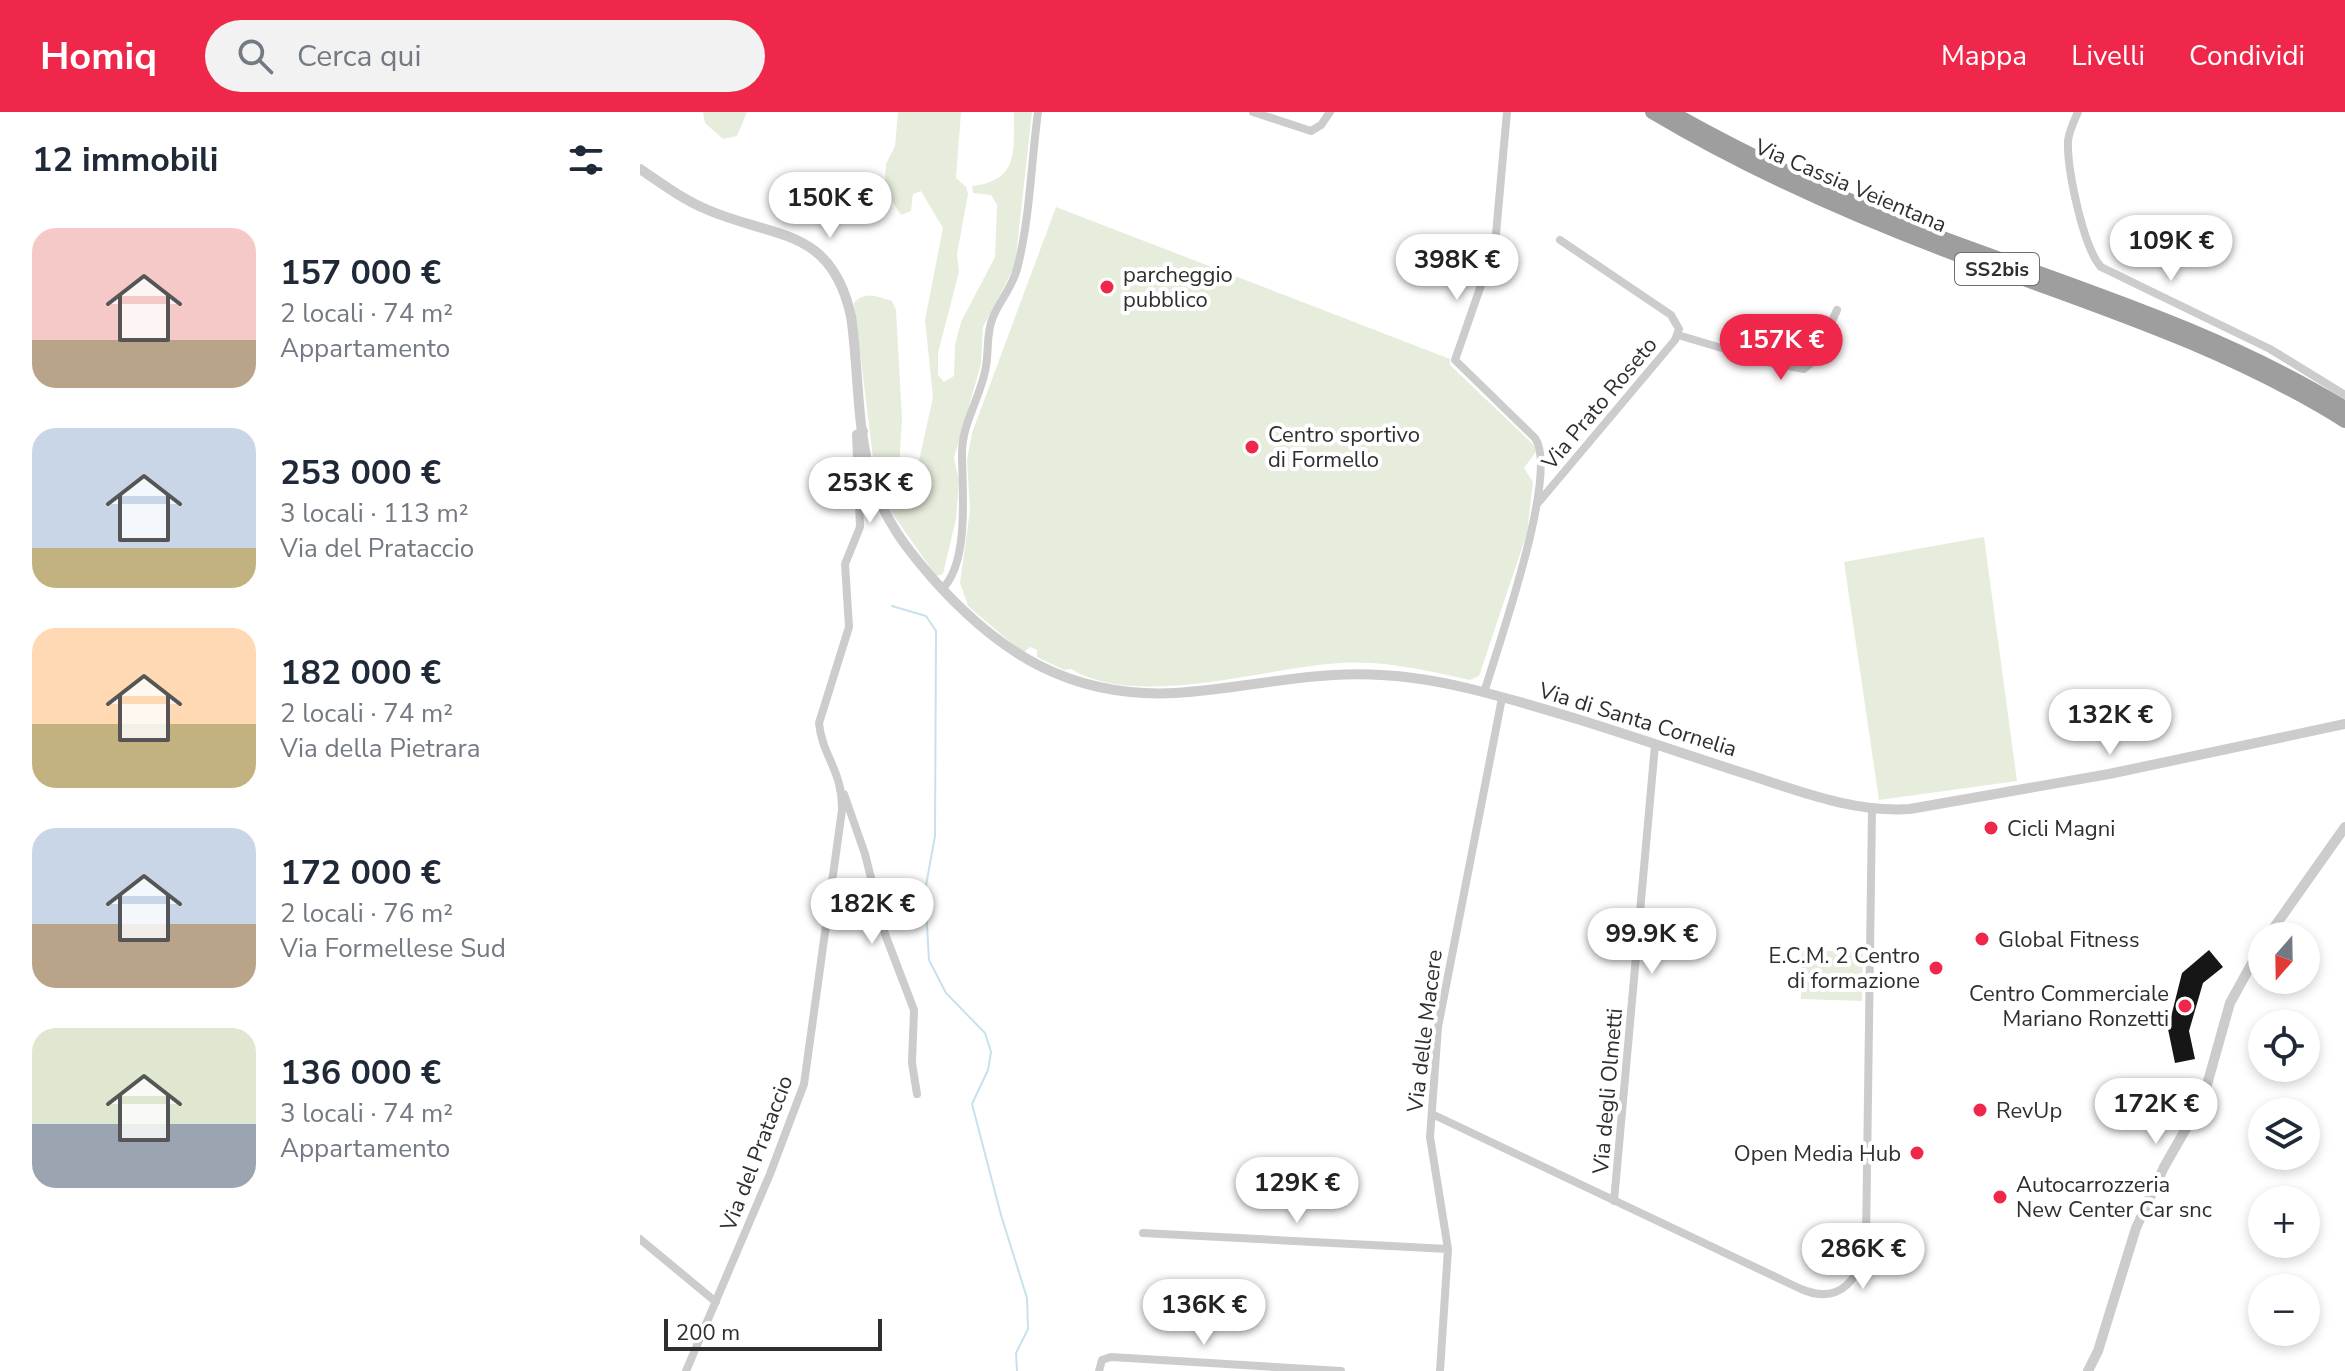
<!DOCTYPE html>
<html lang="it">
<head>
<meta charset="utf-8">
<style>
	:root { --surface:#fff; --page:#f2f2f3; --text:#1f2937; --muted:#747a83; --accent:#ef274a }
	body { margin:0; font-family:"Nunito Sans",sans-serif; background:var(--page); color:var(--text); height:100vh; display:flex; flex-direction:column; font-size:30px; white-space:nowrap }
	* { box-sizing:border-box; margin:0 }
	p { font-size:26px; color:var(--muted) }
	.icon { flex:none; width:44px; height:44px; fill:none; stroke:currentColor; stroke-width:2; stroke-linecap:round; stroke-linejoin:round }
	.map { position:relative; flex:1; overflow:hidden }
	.panel { display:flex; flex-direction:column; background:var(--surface); width:640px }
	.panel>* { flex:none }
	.needle { width:52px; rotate:200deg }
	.tools { position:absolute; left:1608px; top:810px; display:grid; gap:16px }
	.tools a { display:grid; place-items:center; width:72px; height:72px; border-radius:50%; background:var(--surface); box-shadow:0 4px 12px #0003; font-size:40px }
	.scale { position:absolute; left:24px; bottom:20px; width:218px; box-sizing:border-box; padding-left:8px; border:4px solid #2f2f2f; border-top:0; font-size:22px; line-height:28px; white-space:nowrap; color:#2f2f2f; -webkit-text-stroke:6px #fff; paint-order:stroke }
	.price { position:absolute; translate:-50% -68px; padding:0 18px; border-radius:28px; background:#fff; color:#222; font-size:26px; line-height:52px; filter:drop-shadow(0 2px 4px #0008) }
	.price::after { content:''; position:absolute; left:50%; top:48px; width:24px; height:18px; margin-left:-12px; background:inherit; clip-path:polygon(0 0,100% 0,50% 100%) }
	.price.selected { background:var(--accent); color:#fff }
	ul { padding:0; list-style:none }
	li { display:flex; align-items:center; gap:24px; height:200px; padding:0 32px }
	li span { display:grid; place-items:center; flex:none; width:224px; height:160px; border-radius:24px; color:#555 }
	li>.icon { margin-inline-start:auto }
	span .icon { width:96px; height:96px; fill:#fffc; stroke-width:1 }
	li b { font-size:34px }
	h2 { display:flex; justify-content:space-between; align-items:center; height:96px; padding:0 32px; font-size:34px }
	header { display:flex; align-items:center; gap:48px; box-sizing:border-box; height:112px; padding:0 40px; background:var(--accent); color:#fff }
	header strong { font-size:38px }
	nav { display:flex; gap:44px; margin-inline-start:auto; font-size:28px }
	.search { width:560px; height:72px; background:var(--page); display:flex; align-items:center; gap:20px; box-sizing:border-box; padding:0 28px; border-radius:44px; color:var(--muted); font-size:30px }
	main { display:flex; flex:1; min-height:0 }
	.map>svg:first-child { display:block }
</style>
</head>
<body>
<header>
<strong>Homiq</strong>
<div class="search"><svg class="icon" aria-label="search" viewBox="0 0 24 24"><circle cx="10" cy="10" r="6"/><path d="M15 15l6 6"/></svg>Cerca qui</div>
<nav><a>Mappa</a><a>Livelli</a><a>Condividi</a></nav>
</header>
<main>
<section class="panel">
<h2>12 immobili<svg class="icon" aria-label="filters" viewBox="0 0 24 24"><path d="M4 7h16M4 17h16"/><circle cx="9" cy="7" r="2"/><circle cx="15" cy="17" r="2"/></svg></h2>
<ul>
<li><span style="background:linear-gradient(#f6c9c9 70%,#b9a48a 0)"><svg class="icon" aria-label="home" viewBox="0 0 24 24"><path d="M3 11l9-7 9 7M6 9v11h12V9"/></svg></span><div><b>157 000 €</b><p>2 locali · 74 m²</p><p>Appartamento</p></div></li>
<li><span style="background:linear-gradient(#c9d6e8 75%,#c2b280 0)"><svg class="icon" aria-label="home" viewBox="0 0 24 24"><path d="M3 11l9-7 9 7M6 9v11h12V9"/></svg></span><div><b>253 000 €</b><p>3 locali · 113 m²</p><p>Via del Prataccio</p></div></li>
<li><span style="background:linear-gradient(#ffd9b3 60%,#c2b280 0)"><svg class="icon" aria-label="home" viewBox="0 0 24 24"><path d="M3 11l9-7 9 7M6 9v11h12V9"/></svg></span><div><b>182 000 €</b><p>2 locali · 74 m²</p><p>Via della Pietrara</p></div></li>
<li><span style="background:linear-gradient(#c9d6e8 60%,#b9a48a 0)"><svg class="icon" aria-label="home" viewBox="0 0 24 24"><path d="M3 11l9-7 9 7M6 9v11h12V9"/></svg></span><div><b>172 000 €</b><p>2 locali · 76 m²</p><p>Via Formellese Sud</p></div></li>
<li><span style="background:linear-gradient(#dfe7d0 60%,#9aa5b1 0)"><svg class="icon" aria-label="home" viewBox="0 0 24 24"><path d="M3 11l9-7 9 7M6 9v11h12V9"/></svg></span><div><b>136 000 €</b><p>3 locali · 74 m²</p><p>Appartamento</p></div></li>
</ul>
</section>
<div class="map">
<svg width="1705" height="1259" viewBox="0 0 1705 1259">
	<rect width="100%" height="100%" fill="#fff"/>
	<!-- green -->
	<path fill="#e7eddc" d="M 63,0 L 107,0 L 97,24 L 83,27 L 65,11 Z
		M 258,0 L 321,0 L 316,66 L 326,75 L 328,82 L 317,142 L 319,160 L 298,241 L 298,263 L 304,270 L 314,264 L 315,233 L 321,210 L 355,145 L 357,93 L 351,83 L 333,81 L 332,74 C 380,68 373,40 374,0 L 392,0 L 375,154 L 343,215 L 341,252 L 314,346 L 319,369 L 316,407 L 303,462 L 296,464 L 250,398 L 235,362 L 214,191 C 225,178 238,185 252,189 L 256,198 L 262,307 L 259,355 L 264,363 L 272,364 L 277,358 L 293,285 L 285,208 L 303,116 L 281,79 L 273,82 L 271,99 L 261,103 L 250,86 L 245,70 L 246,52 L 255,34 Z
		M 416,95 L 810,247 L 810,253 L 898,337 L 884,356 L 893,370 L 887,421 L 839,564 L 830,568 C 790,559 743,548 702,551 C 625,555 498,598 431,557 L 424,558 L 397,545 L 397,538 L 390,535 L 383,541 L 328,494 L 320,471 L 330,398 L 327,348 L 332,321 Z
		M 1344,425 L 1377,669 L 1239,688 L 1204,450 Z
		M 1162,838 L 1223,840 L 1222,889 L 1161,887 Z"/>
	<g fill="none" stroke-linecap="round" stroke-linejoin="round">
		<!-- stream -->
		<path stroke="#c7e2ee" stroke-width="2" d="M 252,494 L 286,504 L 296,519 L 295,724 L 285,779 L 289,848 L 306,881 L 345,921 L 351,940 L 348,958 L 332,992 L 361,1103 L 387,1186 L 388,1217 L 376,1241 L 377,1259"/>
	</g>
	<!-- building -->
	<path fill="#161616" d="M 1569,838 L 1583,855 L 1563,871 L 1549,919 L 1555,947 L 1535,951 L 1528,917 L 1542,861 Z"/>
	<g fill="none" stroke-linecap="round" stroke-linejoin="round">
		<!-- minor -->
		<path stroke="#ccc" stroke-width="8" d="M 613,0 L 671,19 L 681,13 L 690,0
			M 1438,0 C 1434,9 1429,19 1428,29 C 1427,57 1443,135 1461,155 L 1630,237 L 1705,283
			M 1038,223 L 1132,251 L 1164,257 L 1174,249 L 1197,198
			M 898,391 L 1035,228 L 1039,217 L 1031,203 L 920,128
			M 302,477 C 330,451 322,376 322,341 C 322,310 342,283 346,254 C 349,237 346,221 353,205 C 360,188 372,176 377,157 C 390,107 391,51 398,0
			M 844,581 C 857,536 920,361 895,326 L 815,248 L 855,133 L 867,0
			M 204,682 L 225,742 L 245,822 L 274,898 L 272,951 L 277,982
			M 792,1002 L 1161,1177 C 1201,1194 1221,1166 1226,1128 L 1232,697
			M 974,1089 L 1015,633
			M 503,1121 L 808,1137
			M 0,1127 L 76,1190
			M 46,1259 L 130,1062 L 164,972 L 202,698 C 203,659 182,644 179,611 L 209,515 L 205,452 L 220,415 L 216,322 L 224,319
			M 459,1259 L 462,1248 L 471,1245 L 701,1259
			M 800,1259 L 808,1137 L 790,1025 L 798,915 L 862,586"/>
		<!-- tertiary -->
		<path stroke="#ccc" stroke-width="10" d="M 0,57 C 22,72 44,88 68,98 C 136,127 191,115 211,204 C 219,257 216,316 232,368 C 245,409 266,436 294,468 C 361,543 432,586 535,581 C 588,578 640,566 693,563 C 739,560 787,566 831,577 C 923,600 1013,632 1103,661 C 1157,678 1213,701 1270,697 L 1469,662 L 1705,612
			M 1628,824 L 1705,715
			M 1448,1259 L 1458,1239 L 1496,1116 L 1524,1055 L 1563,987 L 1590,891 L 1622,833"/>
		<!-- trunk -->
		<path stroke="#9e9e9e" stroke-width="14" d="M 1012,0 C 1111,59 1218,106 1326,146 C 1456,194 1587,235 1705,309
			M 1031,0 C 1119,50 1213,92 1308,128 C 1443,178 1581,220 1705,296"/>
	</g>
	<!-- markers -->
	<g fill="#ef274a" stroke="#fff" stroke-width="3">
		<circle cx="467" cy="175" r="8"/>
		<circle cx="612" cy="335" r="8"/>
		<circle cx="1351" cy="716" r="8"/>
		<circle cx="1342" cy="827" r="8"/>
		<circle cx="1296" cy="856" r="8"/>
		<circle cx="1545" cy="894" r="8"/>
		<circle cx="1340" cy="998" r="8"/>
		<circle cx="1277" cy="1041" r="8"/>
		<circle cx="1360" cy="1085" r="8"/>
	</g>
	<g text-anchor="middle" stroke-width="8" stroke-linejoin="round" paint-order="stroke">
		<!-- shield labels -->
		<rect fill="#fff" stroke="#6d6d6d" stroke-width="2" x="1315" y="141" width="84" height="32" rx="6"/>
		<g font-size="20" font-weight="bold" fill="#2f2f2f">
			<text x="1357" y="164">SS2bis</text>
		</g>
		<!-- street labels -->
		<g font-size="22" fill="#2f2f2f" stroke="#fff">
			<text transform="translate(1211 73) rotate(23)" y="8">Via Cassia Veientana</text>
			<text transform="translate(959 291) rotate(-50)" y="8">Via Prato Roseto</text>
			<text transform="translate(998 607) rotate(17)" y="8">Via di Santa Cornelia</text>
			<text transform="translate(784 919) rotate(-83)" y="8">Via delle Macere</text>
			<text transform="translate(967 979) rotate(-85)" y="8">Via degli Olmetti</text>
			<text transform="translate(116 1041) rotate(-69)" y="8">Via del Prataccio</text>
		</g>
		<!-- poi labels -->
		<g font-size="22" fill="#2f2f2f" stroke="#fff" text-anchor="start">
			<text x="483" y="170">parcheggio<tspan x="483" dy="25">pubblico</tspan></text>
			<text x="628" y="330">Centro sportivo<tspan x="628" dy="25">di Formello</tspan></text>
			<text x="1367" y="724">Cicli Magni</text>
			<text x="1358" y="835">Global Fitness</text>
			<text x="1280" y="851" text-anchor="end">E.C.M. 2 Centro<tspan x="1280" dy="25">di formazione</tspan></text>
			<text x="1529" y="889" text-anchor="end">Centro Commerciale<tspan x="1529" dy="25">Mariano Ronzetti</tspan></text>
			<text x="1356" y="1006">RevUp</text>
			<text x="1261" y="1049" text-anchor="end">Open Media Hub</text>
			<text x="1376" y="1080">Autocarrozzeria<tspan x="1376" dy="25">New Center Car snc</tspan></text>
		</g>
	</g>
</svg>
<div class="tools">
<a><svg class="needle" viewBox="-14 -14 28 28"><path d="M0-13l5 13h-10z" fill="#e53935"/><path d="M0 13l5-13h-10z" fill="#747a83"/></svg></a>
<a><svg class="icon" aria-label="locate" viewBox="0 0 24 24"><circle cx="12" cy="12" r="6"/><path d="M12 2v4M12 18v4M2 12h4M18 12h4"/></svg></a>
<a><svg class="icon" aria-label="layers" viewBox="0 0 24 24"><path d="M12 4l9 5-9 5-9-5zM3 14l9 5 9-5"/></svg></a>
<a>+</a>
<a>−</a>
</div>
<div class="scale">200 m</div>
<b class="price" style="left:190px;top:128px">150K €</b>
<b class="price" style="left:1531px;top:171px">109K €</b>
<b class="price" style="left:817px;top:190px">398K €</b>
<b class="price selected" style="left:1141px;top:270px">157K €</b>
<b class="price" style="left:230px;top:413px">253K €</b>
<b class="price" style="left:1470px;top:645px">132K €</b>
<b class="price" style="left:232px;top:834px">182K €</b>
<b class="price" style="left:1012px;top:864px">99.9K €</b>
<b class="price" style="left:1516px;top:1034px">172K €</b>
<b class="price" style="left:657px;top:1113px">129K €</b>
<b class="price" style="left:1223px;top:1179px">286K €</b>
<b class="price" style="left:564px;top:1235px">136K €</b>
</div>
</main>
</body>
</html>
